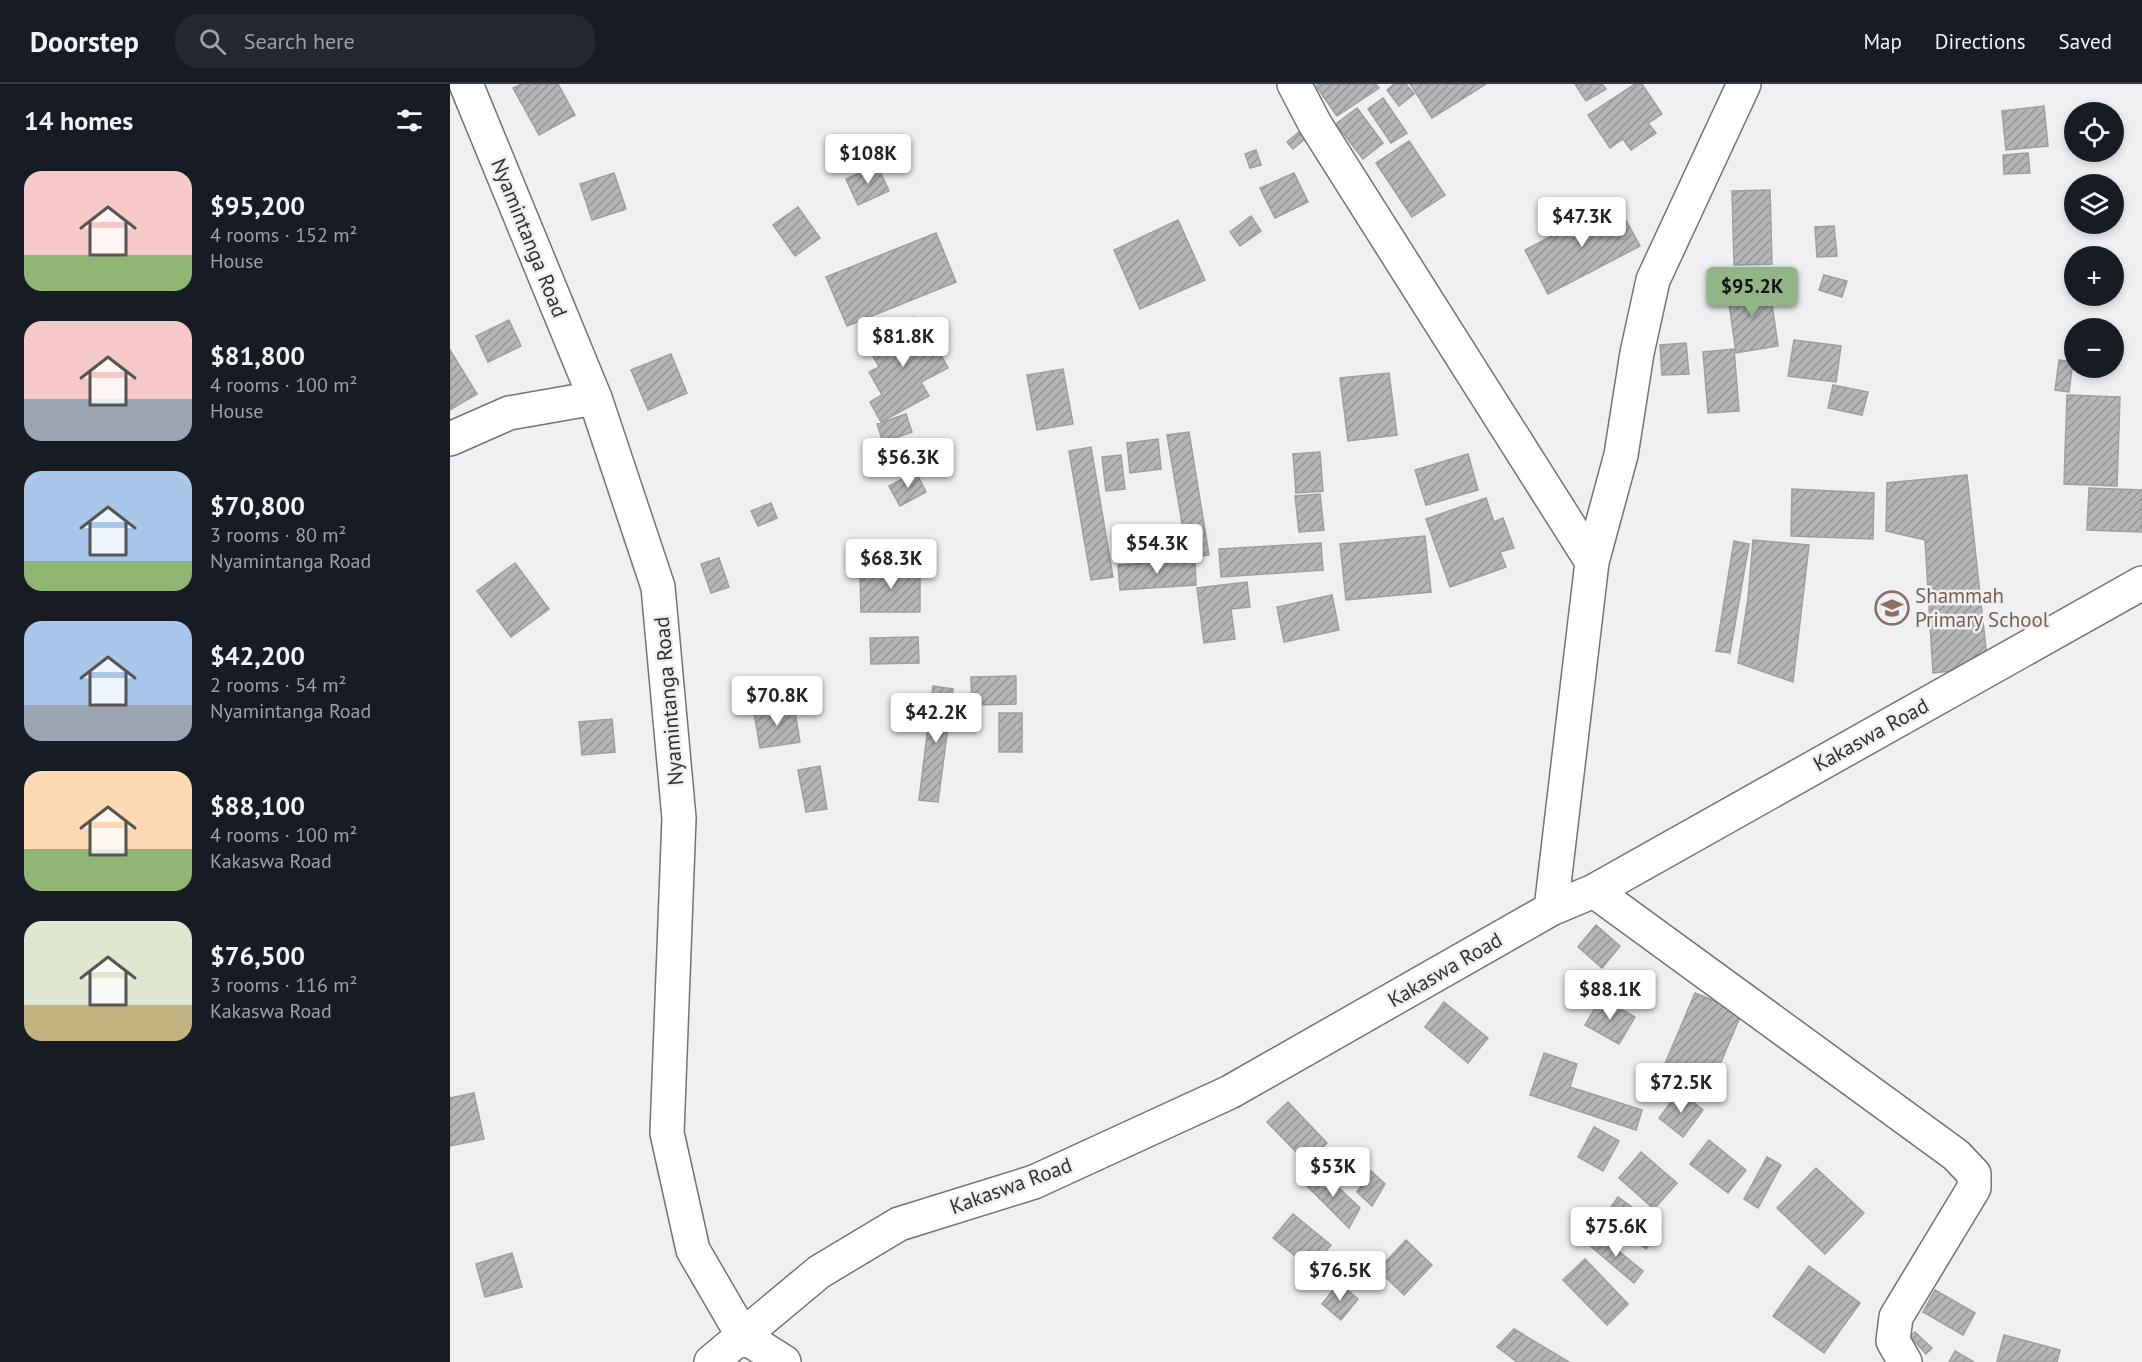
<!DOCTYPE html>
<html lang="en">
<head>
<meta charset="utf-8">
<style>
	:root { --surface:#171b24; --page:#242831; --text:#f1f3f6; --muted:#9ea1a6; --line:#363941; --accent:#92b487 }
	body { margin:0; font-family:"PT Sans",sans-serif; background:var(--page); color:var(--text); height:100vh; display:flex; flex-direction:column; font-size:22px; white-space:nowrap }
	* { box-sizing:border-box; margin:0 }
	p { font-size:20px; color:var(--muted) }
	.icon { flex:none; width:33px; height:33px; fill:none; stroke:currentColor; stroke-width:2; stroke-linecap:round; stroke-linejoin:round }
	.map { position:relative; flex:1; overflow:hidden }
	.details { display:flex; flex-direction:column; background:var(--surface); width:450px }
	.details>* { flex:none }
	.controls { position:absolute; left:1614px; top:18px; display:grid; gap:12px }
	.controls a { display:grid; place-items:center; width:60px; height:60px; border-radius:50%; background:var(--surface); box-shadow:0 3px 9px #0003; font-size:30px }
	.price { position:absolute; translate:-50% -51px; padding:0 14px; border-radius:6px; background:#fff; color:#222; font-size:20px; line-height:39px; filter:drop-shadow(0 2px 3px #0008) }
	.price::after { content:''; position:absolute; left:50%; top:36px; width:18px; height:14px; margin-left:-9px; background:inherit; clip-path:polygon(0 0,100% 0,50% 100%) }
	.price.selected { background:var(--accent); color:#111 }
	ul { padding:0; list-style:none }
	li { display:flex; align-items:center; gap:18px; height:150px; padding:0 24px }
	li span { display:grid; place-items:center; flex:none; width:168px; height:120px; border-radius:18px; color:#555 }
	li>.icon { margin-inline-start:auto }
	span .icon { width:72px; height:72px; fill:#fffc; stroke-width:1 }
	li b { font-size:26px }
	h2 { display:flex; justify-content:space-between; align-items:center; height:72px; padding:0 24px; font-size:26px }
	header { display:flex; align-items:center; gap:36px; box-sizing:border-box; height:84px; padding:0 30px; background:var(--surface); border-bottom:2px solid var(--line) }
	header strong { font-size:28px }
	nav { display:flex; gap:33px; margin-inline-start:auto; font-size:21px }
	.search { width:420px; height:54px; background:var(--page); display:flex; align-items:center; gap:15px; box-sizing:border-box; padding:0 21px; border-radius:24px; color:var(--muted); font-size:22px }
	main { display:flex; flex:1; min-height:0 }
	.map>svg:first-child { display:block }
</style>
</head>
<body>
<header>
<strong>Doorstep</strong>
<div class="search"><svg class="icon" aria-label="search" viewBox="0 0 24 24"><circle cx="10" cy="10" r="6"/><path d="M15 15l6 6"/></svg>Search here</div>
<nav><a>Map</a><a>Directions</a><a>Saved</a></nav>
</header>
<main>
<section class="details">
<h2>14 homes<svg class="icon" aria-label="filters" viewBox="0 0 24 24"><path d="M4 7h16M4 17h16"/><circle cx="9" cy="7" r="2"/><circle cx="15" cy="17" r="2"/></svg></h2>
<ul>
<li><span style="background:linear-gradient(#f6c9c9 70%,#8fb573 0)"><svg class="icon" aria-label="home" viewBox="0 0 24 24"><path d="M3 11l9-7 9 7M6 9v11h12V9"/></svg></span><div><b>$95,200</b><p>4 rooms · 152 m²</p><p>House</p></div></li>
<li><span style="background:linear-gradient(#f6c9c9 65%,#9aa5b1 0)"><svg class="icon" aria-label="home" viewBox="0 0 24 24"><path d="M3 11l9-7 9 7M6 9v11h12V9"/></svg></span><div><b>$81,800</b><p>4 rooms · 100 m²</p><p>House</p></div></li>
<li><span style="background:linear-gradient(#a9c7e8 75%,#8fb573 0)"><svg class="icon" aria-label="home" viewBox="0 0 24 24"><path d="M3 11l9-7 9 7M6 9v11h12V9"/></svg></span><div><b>$70,800</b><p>3 rooms · 80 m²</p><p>Nyamintanga Road</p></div></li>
<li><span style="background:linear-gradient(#a9c7e8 70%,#9aa5b1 0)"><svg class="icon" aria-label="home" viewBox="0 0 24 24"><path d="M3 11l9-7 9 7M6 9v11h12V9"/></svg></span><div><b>$42,200</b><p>2 rooms · 54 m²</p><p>Nyamintanga Road</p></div></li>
<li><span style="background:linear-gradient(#ffd9b3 65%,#8fb573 0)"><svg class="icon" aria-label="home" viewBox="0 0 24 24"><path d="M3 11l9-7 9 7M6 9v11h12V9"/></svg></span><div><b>$88,100</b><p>4 rooms · 100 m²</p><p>Kakaswa Road</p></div></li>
<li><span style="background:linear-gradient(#dfe7d0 70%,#c2b280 0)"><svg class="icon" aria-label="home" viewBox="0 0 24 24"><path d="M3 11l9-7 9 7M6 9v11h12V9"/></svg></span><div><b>$76,500</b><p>3 rooms · 116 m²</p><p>Kakaswa Road</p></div></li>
</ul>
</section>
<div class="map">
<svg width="1692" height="1278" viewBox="0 0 1692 1278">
	<defs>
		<pattern id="building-hatch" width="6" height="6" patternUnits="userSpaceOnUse" patternTransform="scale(1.5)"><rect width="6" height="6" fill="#b5b6b8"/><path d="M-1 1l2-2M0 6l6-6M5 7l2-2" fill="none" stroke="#949596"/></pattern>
	</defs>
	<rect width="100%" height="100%" fill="#eef0f1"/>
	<!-- building -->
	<path fill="url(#building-hatch)" stroke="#9e9fa0" stroke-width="1.5" d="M 71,0 L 108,0 L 125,31 L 89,51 L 63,4 Z
		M 869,0 L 926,0 L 929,4 L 887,32 L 866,2 Z
		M 944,0 L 956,0 L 964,10 L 949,22 L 937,6 Z
		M 960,0 L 1036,0 L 982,34 Z
		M 1125,0 L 1152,0 L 1156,5 L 1136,17 Z
		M 1185,0 L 1192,0 L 1212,30 L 1198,39 L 1206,49 L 1181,66 L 1173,55 L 1160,64 L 1138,31 Z
		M 933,14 L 957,49 L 941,59 L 918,25 Z
		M 1594,22 L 1598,62 L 1556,66 L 1552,27 Z
		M 907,24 L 933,59 L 913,75 L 886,40 Z
		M 850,47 L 856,54 L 843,65 L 837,58 Z
		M 959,57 L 995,111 L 962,133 L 926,79 Z
		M 806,66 L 811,81 L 800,84 L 795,70 Z
		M 1578,69 L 1580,89 L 1554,90 L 1553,71 Z
		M 427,81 L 439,107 L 408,121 L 396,95 Z
		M 164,89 L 176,125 L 142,136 L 130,100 Z
		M 844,89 L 858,118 L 825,134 L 810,104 Z
		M 1320,106 L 1322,180 L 1284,181 L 1282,107 Z
		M 1166,118 L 1190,162 L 1098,210 L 1075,166 Z
		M 348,123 L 370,154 L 345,172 L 323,141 Z
		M 801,132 L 811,147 L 790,162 L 780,148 Z
		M 728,136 L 755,196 L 690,225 L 664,166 Z
		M 1384,142 L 1387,172 L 1367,173 L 1365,143 Z
		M 486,149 L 506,198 L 397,242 L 376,193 Z
		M 1374,191 L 1397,197 L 1392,213 L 1369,206 Z
		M 1319,199 L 1328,262 L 1286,269 L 1277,205 Z
		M 464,233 L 474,252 L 479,249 L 498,284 L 471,298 L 479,312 L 431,338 L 420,318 L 432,311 L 419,288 L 429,283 L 416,259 Z
		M 59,236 L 71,262 L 38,278 L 26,252 Z
		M 1344,256 L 1391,262 L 1386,298 L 1338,292 Z
		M 1236,259 L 1239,290 L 1212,291 L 1210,261 Z
		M 1284,265 L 1289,327 L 1258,329 L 1253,268 Z
		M 0,266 L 27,310 L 0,326 Z
		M 221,270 L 237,309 L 198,326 L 181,286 Z
		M 1609,276 L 1623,278 L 1619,308 L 1605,306 Z
		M 613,285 L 623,340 L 587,346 L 577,291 Z
		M 939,289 L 947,351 L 898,357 L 890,294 Z
		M 1383,301 L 1418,308 L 1412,331 L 1378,324 Z
		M 1617,311 L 1670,313 L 1667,402 L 1614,400 Z
		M 456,330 L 462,348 L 433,358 L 427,340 Z
		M 739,348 L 759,471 L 738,474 L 717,351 Z
		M 708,355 L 711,385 L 680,389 L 677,359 Z
		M 641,363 L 663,493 L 641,496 L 619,367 Z
		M 870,368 L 873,407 L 846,409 L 843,370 Z
		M 1018,370 L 1028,406 L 976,421 L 965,386 Z
		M 671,371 L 675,405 L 656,407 L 652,373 Z
		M 466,388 L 476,408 L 450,422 L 439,402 Z
		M 1517,391 L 1538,583 L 1483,589 L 1475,456 L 1436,447 L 1437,399 Z
		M 1639,404 L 1692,406 L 1692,448 L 1637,446 Z
		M 1342,405 L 1424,409 L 1423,455 L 1341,452 Z
		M 870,410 L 874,446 L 849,448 L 845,412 Z
		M 1036,414 L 1044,438 L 1053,434 L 1064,464 L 1050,468 L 1056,483 L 1000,503 L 976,435 Z
		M 321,419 L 327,434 L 308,442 L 301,427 Z
		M 975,452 L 981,508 L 896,516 L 890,460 Z
		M 1303,456 L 1359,461 L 1343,598 L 1288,579 L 1298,514 Z
		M 1284,457 L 1299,460 L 1280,569 L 1266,567 Z
		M 871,459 L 873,486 L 771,493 L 769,465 Z
		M 269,474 L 279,503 L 261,509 L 251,480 Z
		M 745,476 L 746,501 L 670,506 L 668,481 Z
		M 450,477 L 450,488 L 470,488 L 470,528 L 411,528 L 410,493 L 427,493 L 427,478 Z
		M 65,479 L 99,525 L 61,553 L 27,507 Z
		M 797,498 L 800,523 L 781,525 L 785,555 L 754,559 L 747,504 Z
		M 882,511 L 889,546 L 834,558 L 827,523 Z
		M 468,553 L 469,579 L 421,580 L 420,554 Z
		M 566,592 L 566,620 L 522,621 L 521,593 Z
		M 483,602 L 503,605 L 488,718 L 469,716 Z
		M 344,622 L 350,658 L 310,664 L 304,628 Z
		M 549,629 L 572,629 L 572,668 L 549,668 Z
		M 162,635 L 165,668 L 132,671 L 129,638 Z
		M 370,682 L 377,725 L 356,728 L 348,686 Z
		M 1146,841 L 1170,862 L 1152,884 L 1128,863 Z
		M 1245,909 L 1292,928 L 1261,1002 L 1214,982 Z
		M 1151,914 L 1185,933 L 1169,960 L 1135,941 Z
		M 994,918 L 1038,954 L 1018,979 L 975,943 Z
		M 1094,969 L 1127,980 L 1120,1003 L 1192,1026 L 1186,1046 L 1080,1011 Z
		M 1229,1007 L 1253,1026 L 1233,1053 L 1209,1034 Z
		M 24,1009 L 34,1055 L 0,1062 L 0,1014 Z
		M 838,1018 L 877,1059 L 857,1079 L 817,1038 Z
		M 1144,1043 L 1169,1057 L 1153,1087 L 1128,1073 Z
		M 1259,1056 L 1296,1086 L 1278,1109 L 1240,1080 Z
		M 1191,1068 L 1227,1099 L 1204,1125 L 1169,1094 Z
		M 1317,1073 L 1331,1081 L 1308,1124 L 1294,1115 Z
		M 1366,1084 L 1414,1129 L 1375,1170 L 1327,1124 Z
		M 869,1085 L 910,1124 L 899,1144 L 855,1100 Z
		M 921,1087 L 935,1100 L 922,1122 L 907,1108 Z
		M 1168,1113 L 1211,1144 L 1196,1165 L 1153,1134 Z
		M 843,1130 L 881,1161 L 861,1185 L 823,1154 Z
		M 1147,1149 L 1193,1187 L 1184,1199 L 1138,1160 Z
		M 956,1156 L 982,1181 L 954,1211 L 928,1186 Z
		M 62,1169 L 72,1203 L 35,1213 L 26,1180 Z
		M 1135,1175 L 1178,1220 L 1157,1241 L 1113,1196 Z
		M 1359,1182 L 1410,1219 L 1374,1269 L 1323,1232 Z
		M 889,1199 L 908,1215 L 891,1236 L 872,1220 Z
		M 1485,1206 L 1525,1229 L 1513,1251 L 1473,1228 Z
		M 1064,1245 L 1119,1278 L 1067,1278 L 1047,1263 Z
		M 1465,1248 L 1482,1264 L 1476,1270 L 1460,1252 Z
		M 1554,1251 L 1610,1266 L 1607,1278 L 1547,1277 Z
		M 1505,1267 L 1524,1278 L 1499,1278 Z"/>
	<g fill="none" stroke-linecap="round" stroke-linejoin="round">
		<defs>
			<path id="minor" d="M 16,0 L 145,314 L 208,503 L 229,734 L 217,1049 L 243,1166 L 293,1252 L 334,1278
				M 844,0 L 865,40 L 1142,478
				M 0,355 L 59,329 L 145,314
				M 1144,807 L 1506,1071 L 1524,1090 L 1524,1104 L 1446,1233 L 1443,1257 L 1455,1278
				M 1101,825 L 1142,478 L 1171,371 L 1187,269 L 1203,196 L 1294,0
				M 261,1278 L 369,1188 L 449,1140 L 584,1098 L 780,1008 L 1101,825 L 1144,807 L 1692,499"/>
		</defs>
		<!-- minor casing -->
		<use href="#minor" stroke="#727374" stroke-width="36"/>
		<!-- minor -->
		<use href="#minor" stroke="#fff" stroke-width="33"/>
	</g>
	<!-- icons -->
	<defs>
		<symbol id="school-ring" viewBox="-11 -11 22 22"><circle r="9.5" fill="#eef0f1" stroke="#8d6e63" stroke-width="1.5"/><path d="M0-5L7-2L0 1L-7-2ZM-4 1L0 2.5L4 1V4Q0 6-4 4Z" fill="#8d6e63"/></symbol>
	</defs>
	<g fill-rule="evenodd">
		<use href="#school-ring" x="1423" y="505" width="38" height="38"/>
	</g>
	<g text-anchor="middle" stroke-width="5" stroke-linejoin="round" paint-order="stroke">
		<!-- street labels -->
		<g font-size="21" fill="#313132" stroke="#eef0f1">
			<text transform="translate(79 154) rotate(68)" y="7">Nyamintanga Road</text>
			<text transform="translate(219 617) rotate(-95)" y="7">Nyamintanga Road</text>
			<text transform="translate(1421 651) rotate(-29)" y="7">Kakaswa Road</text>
			<text transform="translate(995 886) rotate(-30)" y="7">Kakaswa Road</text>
			<text transform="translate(561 1102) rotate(-20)" y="7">Kakaswa Road</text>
		</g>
		<!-- education labels -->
		<g font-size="21" fill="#785e54" stroke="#eef0f1" text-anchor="start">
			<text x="1465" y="519">Shammah<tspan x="1465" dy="24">Primary School</tspan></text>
		</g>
	</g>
</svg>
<div class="controls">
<a><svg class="icon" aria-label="locate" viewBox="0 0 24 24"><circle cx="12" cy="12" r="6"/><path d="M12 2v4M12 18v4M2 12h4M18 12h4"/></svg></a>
<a><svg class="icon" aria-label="layers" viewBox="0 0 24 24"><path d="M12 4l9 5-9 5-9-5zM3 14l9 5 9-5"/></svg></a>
<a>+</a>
<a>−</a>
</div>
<b class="price" style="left:418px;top:101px">$108K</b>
<b class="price" style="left:1132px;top:164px">$47.3K</b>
<b class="price selected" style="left:1302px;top:234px">$95.2K</b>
<b class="price" style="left:453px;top:284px">$81.8K</b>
<b class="price" style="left:458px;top:405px">$56.3K</b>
<b class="price" style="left:707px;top:491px">$54.3K</b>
<b class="price" style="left:441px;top:506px">$68.3K</b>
<b class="price" style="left:327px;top:643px">$70.8K</b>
<b class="price" style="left:486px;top:660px">$42.2K</b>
<b class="price" style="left:1160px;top:937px">$88.1K</b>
<b class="price" style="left:1231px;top:1030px">$72.5K</b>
<b class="price" style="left:883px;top:1114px">$53K</b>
<b class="price" style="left:1166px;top:1174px">$75.6K</b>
<b class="price" style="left:890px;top:1218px">$76.5K</b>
</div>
</main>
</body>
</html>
